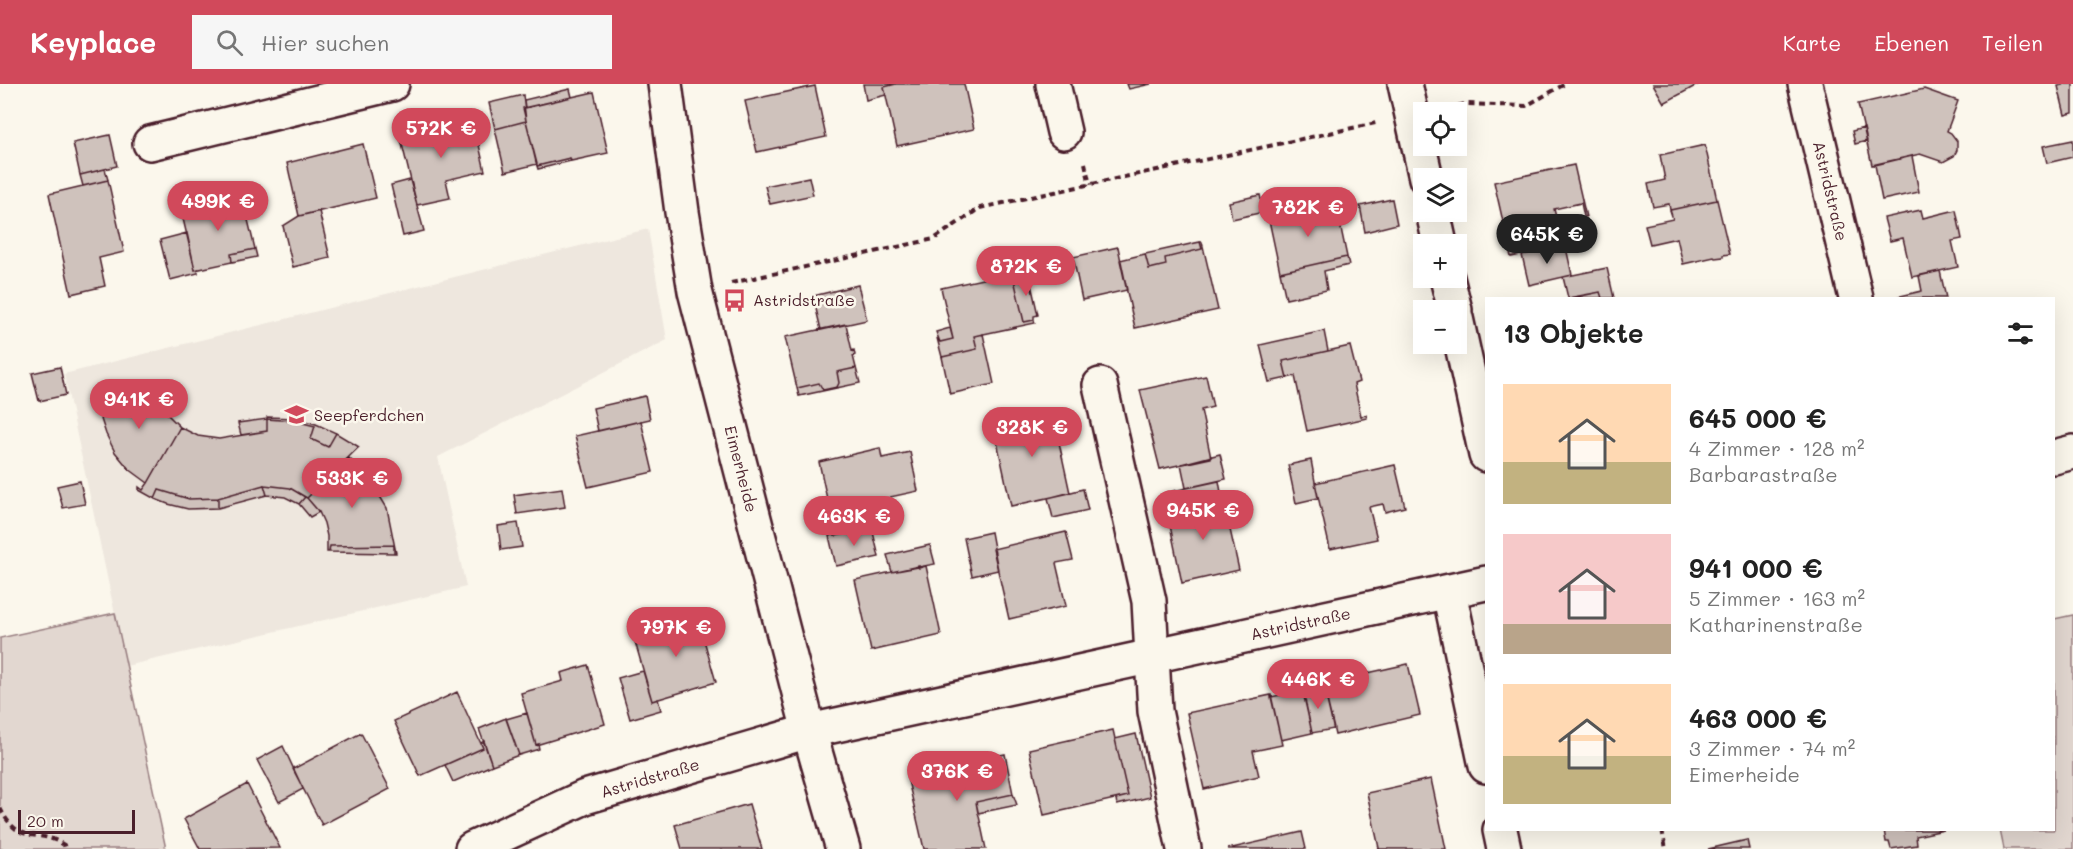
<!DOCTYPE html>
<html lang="de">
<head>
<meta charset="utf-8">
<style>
	:root { --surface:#fff; --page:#f6f6f6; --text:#222; --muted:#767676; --accent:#d1495b }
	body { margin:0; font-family:Mali,sans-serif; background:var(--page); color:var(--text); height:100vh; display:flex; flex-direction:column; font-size:22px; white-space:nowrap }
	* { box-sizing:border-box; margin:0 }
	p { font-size:20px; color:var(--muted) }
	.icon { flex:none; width:33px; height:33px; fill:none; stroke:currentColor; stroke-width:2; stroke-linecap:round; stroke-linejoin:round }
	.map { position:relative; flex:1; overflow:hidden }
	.details { position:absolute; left:1485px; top:213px; width:570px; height:534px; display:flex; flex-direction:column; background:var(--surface); border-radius:0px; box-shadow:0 6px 24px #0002 }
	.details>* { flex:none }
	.controls { position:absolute; left:1413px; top:18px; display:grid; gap:12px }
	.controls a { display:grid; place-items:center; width:54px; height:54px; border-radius:0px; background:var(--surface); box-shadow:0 6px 24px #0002; font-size:30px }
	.scale { position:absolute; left:18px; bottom:15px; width:117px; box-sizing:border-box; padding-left:6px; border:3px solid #4a1f2b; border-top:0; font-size:16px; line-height:21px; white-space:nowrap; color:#4a1f2b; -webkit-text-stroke:4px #fbf7ec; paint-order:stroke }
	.price { position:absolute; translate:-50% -51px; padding:0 14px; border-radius:21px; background:var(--accent); color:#fff; font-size:20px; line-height:39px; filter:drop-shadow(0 2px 3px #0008) }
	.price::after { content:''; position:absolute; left:50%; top:36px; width:18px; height:14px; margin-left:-9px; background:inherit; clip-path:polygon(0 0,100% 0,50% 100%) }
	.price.active { background:#222; color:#fff }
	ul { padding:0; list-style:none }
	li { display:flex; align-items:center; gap:18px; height:150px; padding:0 18px }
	li span { display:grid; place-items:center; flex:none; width:168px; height:120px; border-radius:0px; color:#555 }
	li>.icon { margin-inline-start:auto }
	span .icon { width:72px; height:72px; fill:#fffc; stroke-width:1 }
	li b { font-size:26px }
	h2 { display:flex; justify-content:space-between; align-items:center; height:72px; padding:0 18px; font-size:26px }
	header { display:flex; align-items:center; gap:36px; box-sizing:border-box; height:84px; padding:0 30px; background:var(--accent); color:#fff }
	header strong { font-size:28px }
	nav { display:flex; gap:33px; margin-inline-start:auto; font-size:21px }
	.search { width:420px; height:54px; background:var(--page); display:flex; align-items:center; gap:15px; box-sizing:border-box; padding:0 21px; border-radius:0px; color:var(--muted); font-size:22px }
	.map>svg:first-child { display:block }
</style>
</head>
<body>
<header>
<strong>Keyplace</strong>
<div class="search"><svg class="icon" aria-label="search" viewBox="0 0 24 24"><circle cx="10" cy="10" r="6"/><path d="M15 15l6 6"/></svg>Hier suchen</div>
<nav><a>Karte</a><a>Ebenen</a><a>Teilen</a></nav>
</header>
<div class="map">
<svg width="2073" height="765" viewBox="0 0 2073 765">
	<rect width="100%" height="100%" fill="#fbf7ec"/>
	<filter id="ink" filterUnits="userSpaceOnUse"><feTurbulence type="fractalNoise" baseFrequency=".0167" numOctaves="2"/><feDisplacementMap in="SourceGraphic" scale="12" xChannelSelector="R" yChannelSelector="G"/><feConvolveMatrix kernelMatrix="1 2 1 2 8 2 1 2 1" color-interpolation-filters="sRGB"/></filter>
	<g filter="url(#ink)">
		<!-- built -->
		<path fill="#eee7de" d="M 648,145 L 667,256 L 438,373 L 466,503 L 126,582 L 64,290 Z"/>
		<!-- green -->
		<path fill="#e2d7d0" stroke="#967b7e" stroke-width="1.5" d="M 115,529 L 166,765 L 0,765 L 0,554 Z
			M 2073,531 L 2073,765 L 2004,765 L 2000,746 L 2054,746 L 2054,535 Z"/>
		<!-- building -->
		<path fill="#cfc2bc" stroke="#4a1f2b" stroke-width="1.5" d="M 863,0 L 896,0 L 884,3 L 886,11 L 866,16 Z
			M 896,0 L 964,0 L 974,45 L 897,62 L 884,3 Z
			M 1127,0 L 1151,0 L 1129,5 Z
			M 1653,0 L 1699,0 L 1664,19 Z
			M 2066,0 L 2073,0 L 2073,29 L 2065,31 L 2058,2 Z
			M 815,2 L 826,53 L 757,68 L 745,17 Z
			M 570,5 L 572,13 L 525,24 L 524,16 Z
			M 1924,5 L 1958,17 L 1947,47 L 1951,49 L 1957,57 L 1957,66 L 1954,72 L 1943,78 L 1920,70 L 1872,81 L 1858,20 Z
			M 594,8 L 608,69 L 571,77 L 570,74 L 537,82 L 523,24 Z
			M 523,11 L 526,37 L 495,45 L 489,19 Z
			M 473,35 L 485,87 L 446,96 L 450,114 L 417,121 L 400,52 Z
			M 526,37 L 537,80 L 505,88 L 495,45 Z
			M 1864,44 L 1867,57 L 1855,60 L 1852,47 Z
			M 110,51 L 117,82 L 80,91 L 73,59 Z
			M 2073,56 L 2073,73 L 2047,79 L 2043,62 Z
			M 363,60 L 376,114 L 299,132 L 287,79 Z
			M 1705,61 L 1717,116 L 1670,126 L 1669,120 L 1653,123 L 1648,100 L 1665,96 L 1660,71 Z
			M 1912,72 L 1919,108 L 1882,116 L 1875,81 Z
			M 570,74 L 571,77 L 538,85 L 537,82 Z
			M 1574,81 L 1586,133 L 1584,133 L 1581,119 L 1554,125 L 1563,162 L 1511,173 L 1494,98 Z
			M 105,85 L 108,96 L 83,102 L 80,91 Z
			M 809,93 L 813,111 L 770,120 L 765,102 Z
			M 108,96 L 124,168 L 99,174 L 105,202 L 71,210 L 49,110 Z
			M 410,96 L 424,147 L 403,152 L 391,101 Z
			M 242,111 L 255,165 L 231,170 L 232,178 L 195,186 L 181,126 Z
			M 1260,111 L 1264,128 L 1232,135 L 1229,118 Z
			M 1392,115 L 1397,140 L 1365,148 L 1360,122 Z
			M 1717,116 L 1730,170 L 1723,171 L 1723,173 L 1715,174 L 1714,173 L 1683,180 L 1677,154 L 1650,160 L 1645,141 L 1673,135 L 1670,126 Z
			M 1336,121 L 1347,173 L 1280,188 L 1269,136 Z
			M 1921,126 L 1923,134 L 1956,126 L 1962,155 L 1952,157 L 1958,183 L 1912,193 L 1903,154 L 1890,157 L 1884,134 Z
			M 319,127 L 330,174 L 293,183 L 283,142 L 299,132 Z
			M 187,149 L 195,186 L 198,185 L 198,189 L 170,196 L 160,156 Z
			M 1200,158 L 1202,158 L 1218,226 L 1135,244 L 1120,176 L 1145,170 L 1149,185 L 1166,181 L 1165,174 L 1202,165 Z
			M 1200,158 L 1202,165 L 1165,174 L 1166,181 L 1149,185 L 1145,170 Z
			M 1565,159 L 1572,191 L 1529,201 L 1522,171 L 1563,162 L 1562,160 Z
			M 1118,163 L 1127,206 L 1082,216 L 1073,173 Z
			M 255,165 L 257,173 L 232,178 L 231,170 Z
			M 1347,173 L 1349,181 L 1324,187 L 1327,206 L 1286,215 L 1280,188 Z
			M 1607,184 L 1614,214 L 1602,214 L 1600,208 L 1568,214 L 1563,193 Z
			M 1024,186 L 1024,188 L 1013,191 L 1024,238 L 1034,236 L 1035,239 L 974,252 L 977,265 L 942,273 L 937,254 L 940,258 L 953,255 L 941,204 Z
			M 1940,187 L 1946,214 L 1892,214 L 1922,207 L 1919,192 Z
			M 1024,188 L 1025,192 L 1029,191 L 1038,231 L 1034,232 L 1034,236 L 1024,238 L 1013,191 Z
			M 858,201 L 867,236 L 821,246 L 813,212 Z
			M 1600,208 L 1602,214 L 1572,214 Z
			M 846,240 L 852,267 L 854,266 L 855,271 L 853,272 L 856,284 L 837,288 L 839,299 L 837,303 L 823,306 L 819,299 L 797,304 L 785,253 Z
			M 950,244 L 953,255 L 940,258 L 936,248 Z
			M 1324,247 L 1328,267 L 1283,277 L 1287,294 L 1269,298 L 1260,261 Z
			M 983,250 L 994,300 L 950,310 L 942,273 L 977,265 L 974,252 Z
			M 1350,262 L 1359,298 L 1354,300 L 1361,332 L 1366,331 L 1367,334 L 1307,347 L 1295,292 L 1287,294 L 1283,277 Z
			M 60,283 L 66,311 L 39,317 L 32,289 Z
			M 856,284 L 860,299 L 799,312 L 797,304 L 819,299 L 823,306 L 837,303 L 839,299 L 837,288 Z
			M 1206,292 L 1213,323 L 1201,326 L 1211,374 L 1160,385 L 1140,306 Z
			M 157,303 L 162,320 L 169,332 L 180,343 L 148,399 L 129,385 L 115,368 L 106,350 L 99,329 L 97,311 L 100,311 L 100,320 Z
			M 157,303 L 100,320 L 100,311 Z
			M 645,312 L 650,335 L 598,347 L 593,324 Z
			M 1052,326 L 1070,409 L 1011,422 L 993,339 Z
			M 267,333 L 295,334 L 316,340 L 336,349 L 328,363 L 311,355 L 315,342 L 295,337 L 267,335 Z
			M 267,335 L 295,337 L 315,342 L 311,355 L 328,363 L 336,349 L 359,363 L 307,414 L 290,404 L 264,401 L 218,414 L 189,415 L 159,406 L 155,415 L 139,406 L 139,403 L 143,406 L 148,399 L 180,343 L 198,352 L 219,355 L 267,347 Z
			M 267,335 L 267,347 L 241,351 L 238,339 Z
			M 641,337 L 653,388 L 588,403 L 575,352 Z
			M 880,364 L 882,374 L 910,368 L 918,407 L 890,413 L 896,439 L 835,452 L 819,378 Z
			M 1220,370 L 1226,395 L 1186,404 L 1181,380 Z
			M 349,374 L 369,394 L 387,424 L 396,469 L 394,469 L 394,461 L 330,462 L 329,468 L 327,468 L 327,452 L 324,439 L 319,428 L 307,414 Z
			M 1311,376 L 1318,414 L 1296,419 L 1288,381 Z
			M 1395,381 L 1405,423 L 1385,428 L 1383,420 L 1369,423 L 1377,455 L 1330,465 L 1315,399 Z
			M 80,397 L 85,420 L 63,424 L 57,402 Z
			M 1219,397 L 1222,414 L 1177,424 L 1173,407 Z
			M 264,401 L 290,404 L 305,413 L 299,420 L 285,413 L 267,411 Z
			M 264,401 L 267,411 L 218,424 L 218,414 Z
			M 562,404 L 565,423 L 517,430 L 514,411 Z
			M 1083,405 L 1088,426 L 1053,434 L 1048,414 Z
			M 159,406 L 189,415 L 218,414 L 218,424 L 188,425 L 168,420 L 155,415 Z
			M 305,413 L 307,414 L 319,428 L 310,433 L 299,420 Z
			M 1223,414 L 1239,486 L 1182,499 L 1167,427 Z
			M 518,439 L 522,463 L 501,466 L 498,442 Z
			M 872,444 L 879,473 L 836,482 L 829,452 L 835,450 L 835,452 Z
			M 991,448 L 998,486 L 972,492 L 964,454 Z
			M 1066,448 L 1073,476 L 1056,479 L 1066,522 L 1009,535 L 993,465 Z
			M 394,461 L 394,469 L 329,468 L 330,462 Z
			M 930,461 L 935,480 L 892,488 L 887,471 Z
			M 919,482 L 919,484 L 926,482 L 941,551 L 871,567 L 855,496 Z
			M 696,528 L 716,598 L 652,617 L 636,561 L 655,556 L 651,541 Z
			M 651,541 L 655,556 L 636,561 L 632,547 Z
			M 1408,580 L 1420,631 L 1335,651 L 1323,599 Z
			M 588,581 L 605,640 L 536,661 L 521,609 L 563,597 L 561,589 Z
			M 643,587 L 652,617 L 658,615 L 661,626 L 630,635 L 618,594 Z
			M 1324,603 L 1334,645 L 1312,649 L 1303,608 Z
			M 1303,606 L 1312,649 L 1281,656 L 1271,613 Z
			M 457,608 L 483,664 L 420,692 L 394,637 Z
			M 1271,611 L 1282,661 L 1253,667 L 1259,692 L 1204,705 L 1187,629 Z
			M 527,629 L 536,661 L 538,660 L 539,665 L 519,671 L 506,635 Z
			M 506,634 L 519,671 L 492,681 L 479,645 Z
			M 1113,646 L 1128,712 L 1044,731 L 1029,665 Z
			M 361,649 L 390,705 L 322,741 L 293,685 Z
			M 1136,650 L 1150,713 L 1117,721 L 1116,715 L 1128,712 L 1115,655 Z
			M 484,657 L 492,681 L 453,698 L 445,681 L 483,664 L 481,659 Z
			M 283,662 L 303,705 L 279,718 L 257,676 Z
			M 1005,670 L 1013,710 L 976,718 L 986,765 L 924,765 L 907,692 Z
			M 1431,695 L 1446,765 L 1378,765 L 1379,764 L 1367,709 Z
			M 247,700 L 280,764 L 200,765 L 184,735 Z
			M 1013,710 L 1017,721 L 978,729 L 976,718 Z
			M 749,720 L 762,765 L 682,765 L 675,741 Z
			M 1884,746 L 1944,746 L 1916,752 L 1917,761 L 1891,765 L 1889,758 L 1886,758 Z
			M 1302,748 L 1306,765 L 1228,765 Z
			M 1747,756 L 1749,765 L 1708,765 Z"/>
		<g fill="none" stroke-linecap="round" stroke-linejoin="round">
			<defs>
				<g id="minor">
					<path id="s1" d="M 665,0 L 682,128 L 695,207 L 809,647 L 843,765"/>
					<path d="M 1053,0 L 1064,48"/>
					<path d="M 1405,0 L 1426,94"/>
					<path id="s2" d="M 1805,0 L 1856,214"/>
					<path d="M 150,59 L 392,0"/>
					<path d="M 1433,128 L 1440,160"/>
					<path d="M 1447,194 L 1455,226"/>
					<path d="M 1456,234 L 1486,371"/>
					<path d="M 1100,301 L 1149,517 L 1155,627 L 1184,765"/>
					<path d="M 2054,373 L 2073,368"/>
					<path d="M 1449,508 L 1486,682"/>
					<path d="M 1500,746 L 1504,765"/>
					<path id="s3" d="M 472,765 L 585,713 L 809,647 L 1486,499"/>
				</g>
			</defs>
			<!-- minor casing -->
			<use href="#minor" stroke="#4a1f2b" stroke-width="38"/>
			<!-- path -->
			<path stroke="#4a1f2b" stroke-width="4" stroke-dasharray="6 4.5" stroke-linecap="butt" d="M 1448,24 L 1465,20 L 1526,22 L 1565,0
				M 1085,79 L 1090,101
				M 731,199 L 934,155 L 980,124 L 1376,39
				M 0,724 C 20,764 38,743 64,761 L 65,765
				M 1662,746 L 1666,765"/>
			<!-- minor -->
			<use href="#minor" stroke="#fbf7ec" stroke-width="33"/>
		</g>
	</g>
	<!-- icons -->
	<defs>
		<symbol id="bus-bare" viewBox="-9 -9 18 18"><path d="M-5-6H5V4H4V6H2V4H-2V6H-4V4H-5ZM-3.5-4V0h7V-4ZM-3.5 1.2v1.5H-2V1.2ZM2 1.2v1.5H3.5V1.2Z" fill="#d1495b" stroke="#fbf7ec" stroke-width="2.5" paint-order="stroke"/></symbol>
		<symbol id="school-bare" viewBox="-9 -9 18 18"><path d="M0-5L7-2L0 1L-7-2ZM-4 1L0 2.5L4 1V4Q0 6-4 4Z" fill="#d1495b" stroke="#fbf7ec" stroke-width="2.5" paint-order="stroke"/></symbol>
	</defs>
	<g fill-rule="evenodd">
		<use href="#bus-bare" x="718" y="200" width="33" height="33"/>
		<use href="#school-bare" x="280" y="314" width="33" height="33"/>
	</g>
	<g text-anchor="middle" stroke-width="5" stroke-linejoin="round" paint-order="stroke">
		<!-- street labels -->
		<g font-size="16" fill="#4a1f2b" stroke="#fbf7ec">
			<text dy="6" stroke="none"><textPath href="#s2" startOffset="110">Astridstraße</textPath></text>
			<text dy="6" stroke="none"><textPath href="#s1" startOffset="393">Eimerheide</textPath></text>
			<text dy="6" stroke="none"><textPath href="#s3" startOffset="861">Astridstraße</textPath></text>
			<text dy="6" stroke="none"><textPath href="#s3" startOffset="192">Astridstraße</textPath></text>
		</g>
		<!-- poi labels -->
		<g font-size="16" fill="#4a1f2b" stroke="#fbf7ec" text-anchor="start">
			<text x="753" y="222">Astridstraße</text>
			<text x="314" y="337">Seepferdchen</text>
		</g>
	</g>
</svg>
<div class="controls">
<a><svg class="icon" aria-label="locate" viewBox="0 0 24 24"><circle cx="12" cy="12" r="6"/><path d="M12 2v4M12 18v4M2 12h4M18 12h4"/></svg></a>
<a><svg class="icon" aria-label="layers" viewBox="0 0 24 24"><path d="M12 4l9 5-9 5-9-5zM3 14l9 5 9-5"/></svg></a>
<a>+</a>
<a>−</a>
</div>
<div class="scale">20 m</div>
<b class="price" style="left:441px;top:75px">572K €</b>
<b class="price" style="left:218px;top:148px">499K €</b>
<b class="price" style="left:1308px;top:154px">782K €</b>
<b class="price active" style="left:1547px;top:181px">645K €</b>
<b class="price" style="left:1026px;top:213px">872K €</b>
<b class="price" style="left:139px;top:346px">941K €</b>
<b class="price" style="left:1032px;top:374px">328K €</b>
<b class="price" style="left:352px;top:425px">533K €</b>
<b class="price" style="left:1203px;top:457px">945K €</b>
<b class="price" style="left:854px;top:463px">463K €</b>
<b class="price" style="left:676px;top:574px">797K €</b>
<b class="price" style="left:1318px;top:626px">446K €</b>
<b class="price" style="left:957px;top:718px">376K €</b>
<section class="details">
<h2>13 Objekte<svg class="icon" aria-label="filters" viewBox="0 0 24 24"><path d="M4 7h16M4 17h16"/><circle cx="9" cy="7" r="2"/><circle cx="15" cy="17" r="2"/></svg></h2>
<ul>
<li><span style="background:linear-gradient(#ffd9b3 65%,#c2b280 0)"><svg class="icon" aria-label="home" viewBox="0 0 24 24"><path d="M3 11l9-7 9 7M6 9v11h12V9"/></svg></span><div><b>645 000 €</b><p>4 Zimmer · 128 m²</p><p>Barbarastraße</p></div></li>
<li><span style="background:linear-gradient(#f6c9c9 75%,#b9a48a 0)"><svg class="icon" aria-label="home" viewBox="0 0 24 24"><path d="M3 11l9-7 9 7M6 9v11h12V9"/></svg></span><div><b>941 000 €</b><p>5 Zimmer · 163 m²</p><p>Katharinenstraße</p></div></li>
<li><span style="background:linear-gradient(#ffd9b3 60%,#c2b280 0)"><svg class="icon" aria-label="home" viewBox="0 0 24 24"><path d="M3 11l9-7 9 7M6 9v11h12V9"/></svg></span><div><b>463 000 €</b><p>3 Zimmer · 74 m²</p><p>Eimerheide</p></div></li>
</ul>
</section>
</div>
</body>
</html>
